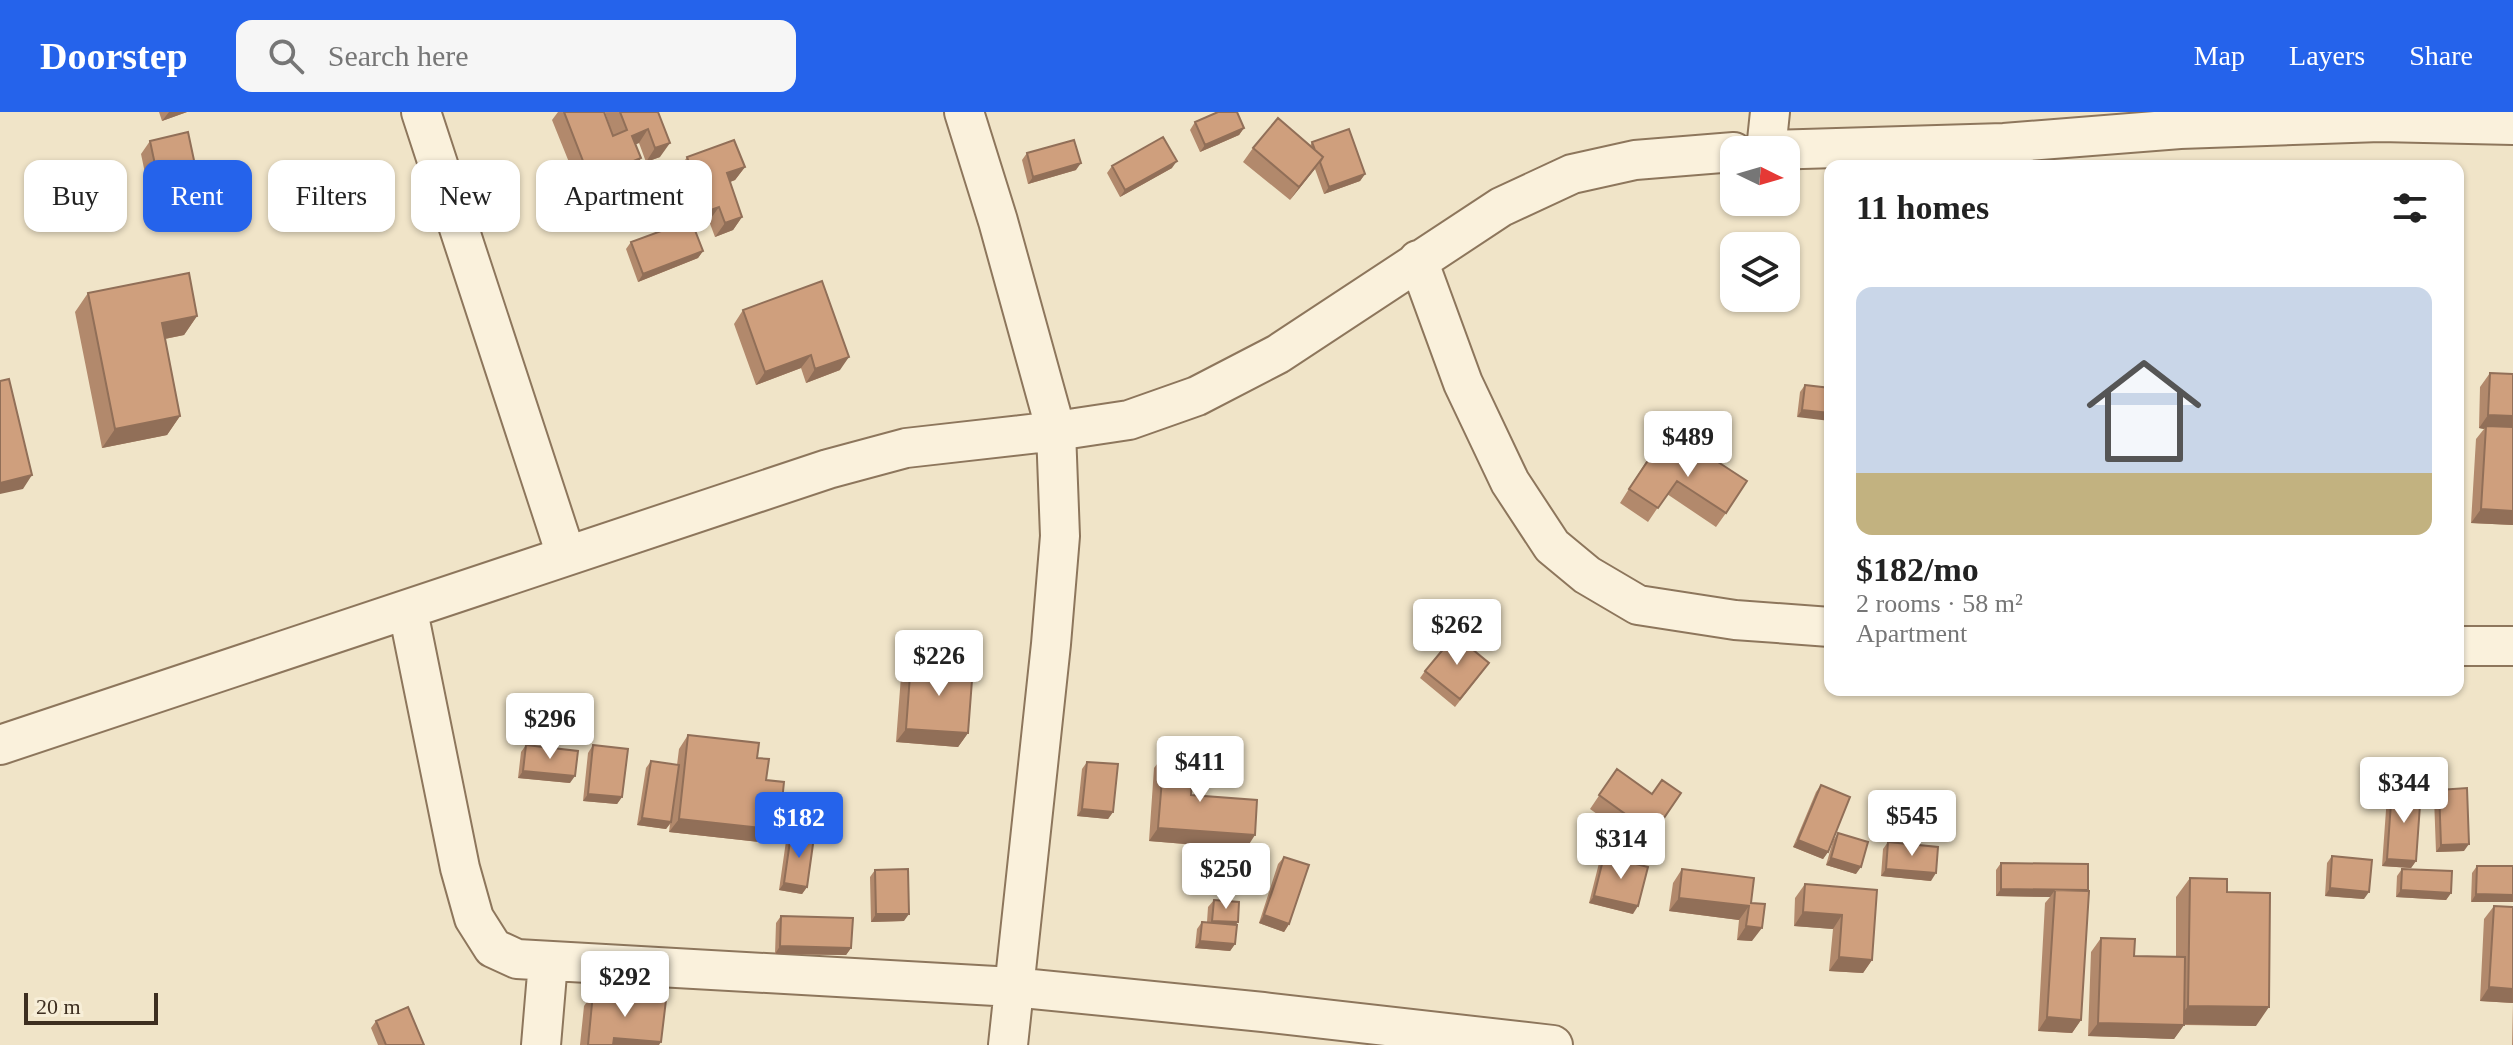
<!DOCTYPE html>
<html lang="en">
<head>
<meta charset="utf-8">
<style>
	:root { --surface:#fff; --page:#f6f6f6; --text:#222; --muted:#767676; --accent:#2563eb }
	body { margin:0; font-family:"Times New Roman",serif; background:var(--page); color:var(--text); height:100vh; display:flex; flex-direction:column; font-size:30px; white-space:nowrap }
	* { box-sizing:border-box; margin:0 }
	p { font-size:26px; color:var(--muted) }
	.icon { flex:none; width:44px; height:44px; fill:none; stroke:currentColor; stroke-width:2; stroke-linecap:round; stroke-linejoin:round }
	.map { position:relative; flex:1; overflow:hidden }
	.drawer { position:absolute; left:1824px; top:48px; width:640px; height:536px; display:flex; flex-direction:column; background:var(--surface); border-radius:16px; box-shadow:0 2px 6px #0004 }
	.drawer>* { flex:none }
	.banner { position:absolute; left:24px; top:48px; width:760px; height:72px; display:flex; gap:16px }
	.needle { width:52px; rotate:95deg }
	.controls { position:absolute; left:1720px; top:24px; display:grid; gap:16px }
	.controls a { display:grid; place-items:center; width:80px; height:80px; border-radius:16px; background:var(--surface); box-shadow:0 2px 6px #0004; font-size:40px }
	.scale { position:absolute; left:24px; bottom:20px; width:134px; box-sizing:border-box; padding-left:8px; border:4px solid #3d2e20; border-top:0; font-size:22px; line-height:28px; white-space:nowrap; color:#3d2e20; -webkit-text-stroke:6px #f7eed8; paint-order:stroke }
	.price { position:absolute; translate:-50% -68px; padding:0 18px; border-radius:8px; background:#fff; color:#222; font-size:26px; line-height:52px; filter:drop-shadow(0 2px 4px #0008) }
	.price::after { content:''; position:absolute; left:50%; top:48px; width:24px; height:18px; margin-left:-12px; background:inherit; clip-path:polygon(0 0,100% 0,50% 100%) }
	.price.selected { background:var(--accent); color:#fff }
	ul { padding:0; list-style:none }
	li { display:grid; align-content:center; gap:16px; height:424px; padding:0 32px }
	li span { display:grid; place-items:center; height:248px; border-radius:16px; color:#555 }
	li>.icon { margin-inline-start:auto }
	span .icon { width:144px; height:144px; fill:#fffc; stroke-width:1 }
	li b { font-size:34px }
	h2 { display:flex; justify-content:space-between; align-items:center; height:96px; padding:0 32px; font-size:34px }
	.chip { padding:0 28px; border-radius:16px; background:var(--surface); box-shadow:0 2px 6px #0004; font-size:28px; line-height:72px }
	.chip.selected { background:var(--accent); color:#fff }
	header { display:flex; align-items:center; gap:48px; box-sizing:border-box; height:112px; padding:0 40px; background:var(--accent); color:#fff }
	header strong { font-size:38px }
	nav { display:flex; gap:44px; margin-inline-start:auto; font-size:28px }
	.search { width:560px; height:72px; background:var(--page); display:flex; align-items:center; gap:20px; box-sizing:border-box; padding:0 28px; border-radius:16px; color:var(--muted); font-size:30px }
	.map>svg:first-child { display:block }
</style>
</head>
<body>
<header>
<strong>Doorstep</strong>
<div class="search"><svg class="icon" aria-label="search" viewBox="0 0 24 24"><circle cx="10" cy="10" r="6"/><path d="M15 15l6 6"/></svg>Search here</div>
<nav><a>Map</a><a>Layers</a><a>Share</a></nav>
</header>
<div class="map">
<svg width="2513" height="933" viewBox="0 0 2513 933">
	<rect width="100%" height="100%" fill="#f0e4c8"/>
	<g fill="none" stroke-linecap="round" stroke-linejoin="round">
		<defs>
			<path id="street" d="M 421,0 L 566,443
				M 964,0 L 998,109 L 1056,319 L 1060,424 L 1051,532 L 1008,933
				M 1766,38 L 1770,0
				M 1770,38 L 2004,31 L 2180,17 L 2380,10 L 2513,13
				M 1418,148 L 1463,271 L 1510,370 L 1552,434 L 1587,463 L 1638,493 L 1735,508 L 1830,515
				M 408,499 L 460,756 L 474,806 L 493,836 L 517,847 L 1013,875 L 1263,900 L 1553,933
				M 2458,534 L 2513,534
				M 0,633 L 828,357 L 906,336 L 1056,319 L 1129,308 L 1197,284 L 1278,242 L 1501,95 L 1572,62 L 1635,48 L 1734,40
				M 541,933 L 548,850"/>
		</defs>
		<!-- street casing -->
		<use href="#street" stroke="#8d765c" stroke-width="42"/>
		<!-- street -->
		<use href="#street" stroke="#faf1dc" stroke-width="38"/>
	</g>
	<!-- wall -->
	<path fill="#b2896c" d="M 159,0 L 187,0 L 162,9 Z
		M 558,0 L 604,0 L 613,24 L 605,0 L 658,0 L 660,45 L 646,50 L 639,31 L 635,32 L 641,46 L 632,59 L 581,80 L 552,8 Z
		M 1195,10 L 1244,16 L 1239,23 L 1200,40 L 1190,18 Z
		M 150,29 L 193,100 L 155,109 L 141,42 Z
		M 1312,30 L 1365,62 L 1360,69 L 1324,82 L 1315,57 L 1290,88 L 1243,50 L 1253,36 L 1310,34 Z
		M 1027,41 L 1076,58 L 1028,72 L 1022,48 Z
		M 687,45 L 745,55 L 735,68 L 730,70 L 742,105 L 733,118 L 715,125 L 709,109 L 698,113 L 678,59 Z
		M 1112,54 L 1172,56 L 1120,85 L 1107,61 Z
		M 631,130 L 703,139 L 698,146 L 638,170 L 626,137 Z
		M 88,181 L 197,204 L 184,223 L 165,227 L 180,304 L 167,323 L 102,336 L 75,200 Z
		M 743,198 L 840,258 L 806,271 L 801,256 L 756,273 L 734,212 Z
		M 2490,261 L 2513,413 L 2471,411 L 2476,327 L 2484,317 L 2479,316 L 2480,275 Z
		M 1805,273 L 1830,276 L 1797,305 L 1800,280 Z
		M 1647,348 L 1726,401 L 1716,415 L 1667,382 L 1648,410 L 1620,391 Z
		M 911,550 L 968,621 L 958,635 L 896,630 L 901,564 Z
		M 1484,558 L 1455,595 L 1420,566 L 1425,559 Z
		M 688,623 L 757,646 L 766,668 L 779,718 L 769,731 L 669,720 L 670,712 L 666,717 L 637,713 L 646,656 L 651,649 L 677,653 L 679,637 Z
		M 526,633 L 570,671 L 518,666 L 521,640 Z
		M 593,633 L 622,685 L 617,692 L 583,689 L 588,641 Z
		M 1164,643 L 1191,683 L 1246,737 L 1149,729 L 1154,656 Z
		M 1087,650 L 1113,700 L 1108,707 L 1077,704 L 1082,657 Z
		M 1617,657 L 1652,682 L 1681,681 L 1644,735 L 1590,697 Z
		M 1821,673 L 1828,740 L 1823,747 L 1793,735 L 1816,680 Z
		M 2392,677 L 2416,749 L 2411,756 L 2382,754 L 2387,684 Z
		M 2439,678 L 2464,739 L 2436,740 L 2434,685 Z
		M 1838,721 L 1856,762 L 1826,753 L 1833,729 Z
		M 791,722 L 807,775 L 802,782 L 779,778 L 786,729 Z
		M 1888,730 L 1931,769 L 1881,764 L 1883,737 Z
		M 1604,744 L 1633,802 L 1589,791 L 1599,751 Z
		M 2332,744 L 2364,787 L 2325,784 L 2327,751 Z
		M 1284,745 L 1289,812 L 1284,820 L 1259,811 L 1278,752 Z
		M 2001,751 L 2088,779 L 2081,908 L 2072,921 L 2038,919 L 2045,791 L 2050,785 L 1996,784 L 1996,758 Z
		M 2477,754 L 2513,754 L 2471,790 L 2472,761 Z
		M 1682,757 L 1751,791 L 1752,829 L 1737,828 L 1739,808 L 1669,799 L 1673,771 Z
		M 2402,757 L 2451,781 L 2446,788 L 2396,785 L 2397,764 Z
		M 875,758 L 904,809 L 871,810 L 870,765 Z
		M 2190,766 L 2227,780 L 2256,914 L 2184,913 L 2174,927 L 2088,924 L 2091,840 L 2101,826 L 2134,844 L 2176,845 L 2176,785 Z
		M 1805,772 L 1877,778 L 1872,848 L 1863,861 L 1829,859 L 1833,817 L 1794,814 L 1795,786 Z
		M 1214,788 L 1236,813 L 1235,832 L 1230,839 L 1195,836 L 1197,817 L 1202,810 L 1207,810 L 1208,795 Z
		M 2494,794 L 2513,795 L 2513,933 L 2512,933 L 2513,891 L 2480,889 L 2484,807 Z
		M 781,804 L 851,836 L 846,843 L 775,842 L 776,811 Z
		M 593,881 L 659,933 L 580,933 L 584,894 Z
		M 376,909 L 424,933 L 378,933 L 371,916 Z"/>
	<!-- shaded-wall -->
	<path fill="#916f58" d="M 169,0 L 187,0 L 162,9 Z
		M 1244,16 L 1239,23 L 1200,40 L 1205,33 Z
		M 648,17 L 639,31 L 622,38 L 632,24 Z
		M 670,31 L 660,45 L 646,50 L 655,36 Z
		M 1323,45 L 1314,58 L 1290,88 L 1299,75 Z
		M 641,46 L 632,59 L 581,80 L 590,67 Z
		M 1177,49 L 1172,56 L 1120,85 L 1125,78 Z
		M 1081,51 L 1076,58 L 1028,72 L 1033,65 Z
		M 745,55 L 735,68 L 717,75 L 727,61 Z
		M 1365,62 L 1360,69 L 1324,82 L 1329,75 Z
		M 202,86 L 193,100 L 155,109 L 164,95 Z
		M 719,95 L 709,109 L 698,113 L 708,99 Z
		M 742,105 L 733,118 L 715,125 L 725,111 Z
		M 703,139 L 698,146 L 638,170 L 643,162 Z
		M 197,204 L 184,223 L 149,230 L 162,211 Z
		M 811,243 L 801,256 L 756,273 L 765,260 Z
		M 849,245 L 840,258 L 806,271 L 815,257 Z
		M 1802,298 L 1830,301 L 1830,309 L 1797,305 Z
		M 2488,303 L 2513,304 L 2513,318 L 2486,314 L 2484,317 L 2479,316 Z
		M 180,304 L 167,323 L 102,336 L 115,317 Z
		M 32,363 L 23,377 L 0,382 L 0,371 Z
		M 2481,397 L 2513,399 L 2513,413 L 2471,411 Z
		M 906,617 L 968,621 L 958,635 L 896,630 Z
		M 523,659 L 575,664 L 570,671 L 518,666 Z
		M 588,682 L 622,685 L 617,692 L 583,689 Z
		M 1082,697 L 1113,700 L 1108,707 L 1077,704 Z
		M 642,706 L 671,710 L 666,717 L 637,713 Z
		M 679,707 L 779,718 L 769,731 L 669,720 Z
		M 1158,716 L 1255,723 L 1246,737 L 1149,729 Z
		M 1798,728 L 1828,740 L 1823,747 L 1793,735 Z
		M 2469,732 L 2464,739 L 2436,740 L 2441,733 Z
		M 1831,746 L 1861,755 L 1856,762 L 1826,753 Z
		M 2387,747 L 2416,749 L 2411,756 L 2382,754 Z
		M 1886,757 L 1936,761 L 1931,769 L 1881,764 Z
		M 784,771 L 807,775 L 802,782 L 779,778 Z
		M 2330,776 L 2369,780 L 2364,787 L 2325,784 Z
		M 2001,777 L 2088,778 L 2083,785 L 2055,778 L 2050,785 L 1996,784 Z
		M 2401,778 L 2451,781 L 2446,788 L 2396,785 Z
		M 2476,782 L 2513,783 L 2513,790 L 2471,790 Z
		M 1594,784 L 1638,794 L 1633,802 L 1589,791 Z
		M 1679,786 L 1749,794 L 1739,808 L 1669,799 Z
		M 1803,800 L 1842,803 L 1833,817 L 1794,814 Z
		M 876,802 L 909,802 L 904,809 L 871,810 Z
		M 1264,803 L 1289,812 L 1284,820 L 1259,811 Z
		M 1212,809 L 1238,810 L 1233,817 L 1207,816 Z
		M 1746,814 L 1762,816 L 1752,829 L 1737,828 Z
		M 1200,829 L 1235,832 L 1230,839 L 1195,836 Z
		M 780,834 L 851,836 L 846,843 L 775,842 Z
		M 1839,845 L 1872,848 L 1863,861 L 1829,859 Z
		M 2489,875 L 2513,877 L 2513,891 L 2480,889 Z
		M 2188,894 L 2269,895 L 2256,914 L 2175,912 Z
		M 2047,905 L 2081,908 L 2072,921 L 2038,919 Z
		M 2098,911 L 2184,913 L 2174,927 L 2088,924 Z
		M 614,926 L 661,930 L 659,933 L 609,933 Z"/>
	<!-- building -->
	<path fill="#cf9f7d" stroke="#916f58" stroke-width="2" d="M 564,0 L 604,0 L 613,24 L 627,18 L 620,0 L 658,0 L 670,31 L 655,36 L 648,17 L 632,24 L 641,46 L 590,67 Z
		M 1218,0 L 1237,0 L 1244,16 L 1205,33 L 1195,10 Z
		M 1278,6 L 1323,45 L 1299,75 L 1253,36 Z
		M 1349,17 L 1365,62 L 1329,75 L 1320,50 L 1323,45 L 1315,38 L 1312,30 Z
		M 188,20 L 202,86 L 164,95 L 150,29 Z
		M 1163,25 L 1177,49 L 1125,78 L 1112,54 Z
		M 734,28 L 745,55 L 727,61 L 742,105 L 725,111 L 719,95 L 708,99 L 687,45 Z
		M 1074,28 L 1081,51 L 1033,65 L 1027,41 Z
		M 691,108 L 703,139 L 643,162 L 631,130 Z
		M 189,161 L 197,204 L 162,211 L 180,304 L 115,317 L 88,181 Z
		M 822,169 L 849,245 L 815,257 L 811,243 L 765,260 L 743,198 Z
		M 2490,261 L 2513,262 L 2513,304 L 2488,303 Z
		M 9,267 L 32,363 L 0,371 L 0,269 Z
		M 1805,273 L 1830,276 L 1830,301 L 1802,298 Z
		M 2486,314 L 2513,315 L 2513,399 L 2481,397 Z
		M 1692,333 L 1747,369 L 1726,401 L 1677,369 L 1658,396 L 1629,377 L 1657,335 L 1681,350 Z
		M 1455,523 L 1489,551 L 1460,587 L 1425,559 Z
		M 911,550 L 973,555 L 968,621 L 906,617 Z
		M 688,623 L 759,631 L 757,646 L 769,647 L 766,668 L 784,670 L 779,718 L 679,707 Z
		M 526,633 L 578,639 L 575,664 L 523,659 Z
		M 593,633 L 628,637 L 622,685 L 588,682 Z
		M 1164,643 L 1193,645 L 1191,683 L 1257,688 L 1255,723 L 1158,716 Z
		M 651,649 L 679,653 L 671,710 L 642,706 Z
		M 1087,650 L 1118,652 L 1113,700 L 1082,697 Z
		M 1617,657 L 1652,682 L 1662,668 L 1681,681 L 1653,722 L 1599,683 Z
		M 1821,673 L 1850,685 L 1828,740 L 1798,728 Z
		M 2467,676 L 2469,732 L 2441,733 L 2439,678 Z
		M 2392,677 L 2421,679 L 2416,749 L 2387,747 Z
		M 1838,721 L 1868,730 L 1861,755 L 1831,746 Z
		M 791,722 L 814,725 L 807,775 L 784,771 Z
		M 1888,730 L 1938,735 L 1936,761 L 1886,757 Z
		M 1604,744 L 1648,755 L 1638,794 L 1594,784 Z
		M 2332,744 L 2372,748 L 2369,780 L 2330,776 Z
		M 1284,745 L 1309,753 L 1289,812 L 1264,803 Z
		M 2001,751 L 2088,752 L 2088,778 L 2001,777 Z
		M 2477,754 L 2513,754 L 2513,783 L 2476,782 Z
		M 908,757 L 909,802 L 876,802 L 875,758 Z
		M 1682,757 L 1754,766 L 1751,791 L 1765,792 L 1762,816 L 1746,814 L 1749,794 L 1679,786 Z
		M 2402,757 L 2452,759 L 2451,781 L 2401,778 Z
		M 2190,766 L 2227,767 L 2227,780 L 2270,781 L 2269,895 L 2188,894 Z
		M 1805,772 L 1877,778 L 1872,848 L 1839,845 L 1842,803 L 1803,800 Z
		M 2055,778 L 2089,779 L 2081,908 L 2047,905 Z
		M 1214,788 L 1239,790 L 1238,810 L 1212,809 Z
		M 2494,794 L 2513,795 L 2513,877 L 2489,875 Z
		M 781,804 L 853,806 L 851,836 L 780,834 Z
		M 1202,810 L 1237,813 L 1235,832 L 1200,829 Z
		M 2101,826 L 2135,827 L 2134,844 L 2185,845 L 2184,913 L 2098,911 Z
		M 593,881 L 666,888 L 661,930 L 614,926 L 613,933 L 588,933 Z
		M 408,895 L 424,933 L 386,933 L 376,909 Z"/>
</svg>
<div class="controls">
<a><svg class="needle" viewBox="-14 -14 28 28"><path d="M0-13l5 13h-10z" fill="#e53935"/><path d="M0 13l5-13h-10z" fill="#767676"/></svg></a>
<a><svg class="icon" aria-label="layers" viewBox="0 0 24 24"><path d="M12 4l9 5-9 5-9-5zM3 14l9 5 9-5"/></svg></a>
</div>
<div class="scale">20 m</div>
<b class="price" style="left:1688px;top:367px">$489</b>
<b class="price" style="left:1457px;top:555px">$262</b>
<b class="price" style="left:939px;top:586px">$226</b>
<b class="price" style="left:550px;top:649px">$296</b>
<b class="price" style="left:1200px;top:692px">$411</b>
<b class="price" style="left:2404px;top:713px">$344</b>
<b class="price" style="left:1912px;top:746px">$545</b>
<b class="price selected" style="left:799px;top:748px">$182</b>
<b class="price" style="left:1621px;top:769px">$314</b>
<b class="price" style="left:1226px;top:799px">$250</b>
<b class="price" style="left:625px;top:907px">$292</b>
<div class="banner">
<a class="chip">Buy</a>
<a class="chip selected">Rent</a>
<a class="chip">Filters</a>
<a class="chip">New</a>
<a class="chip">Apartment</a>
</div>
<section class="drawer">
<h2>11 homes<svg class="icon" aria-label="filters" viewBox="0 0 24 24"><path d="M4 7h16M4 17h16"/><circle cx="9" cy="7" r="2"/><circle cx="15" cy="17" r="2"/></svg></h2>
<ul>
<li><span style="background:linear-gradient(#c9d6e8 75%,#c2b280 0)"><svg class="icon" aria-label="home" viewBox="0 0 24 24"><path d="M3 11l9-7 9 7M6 9v11h12V9"/></svg></span><div><b>$182/mo</b><p>2 rooms · 58 m²</p><p>Apartment</p></div></li>
</ul>
</section>
</div>
</body>
</html>
